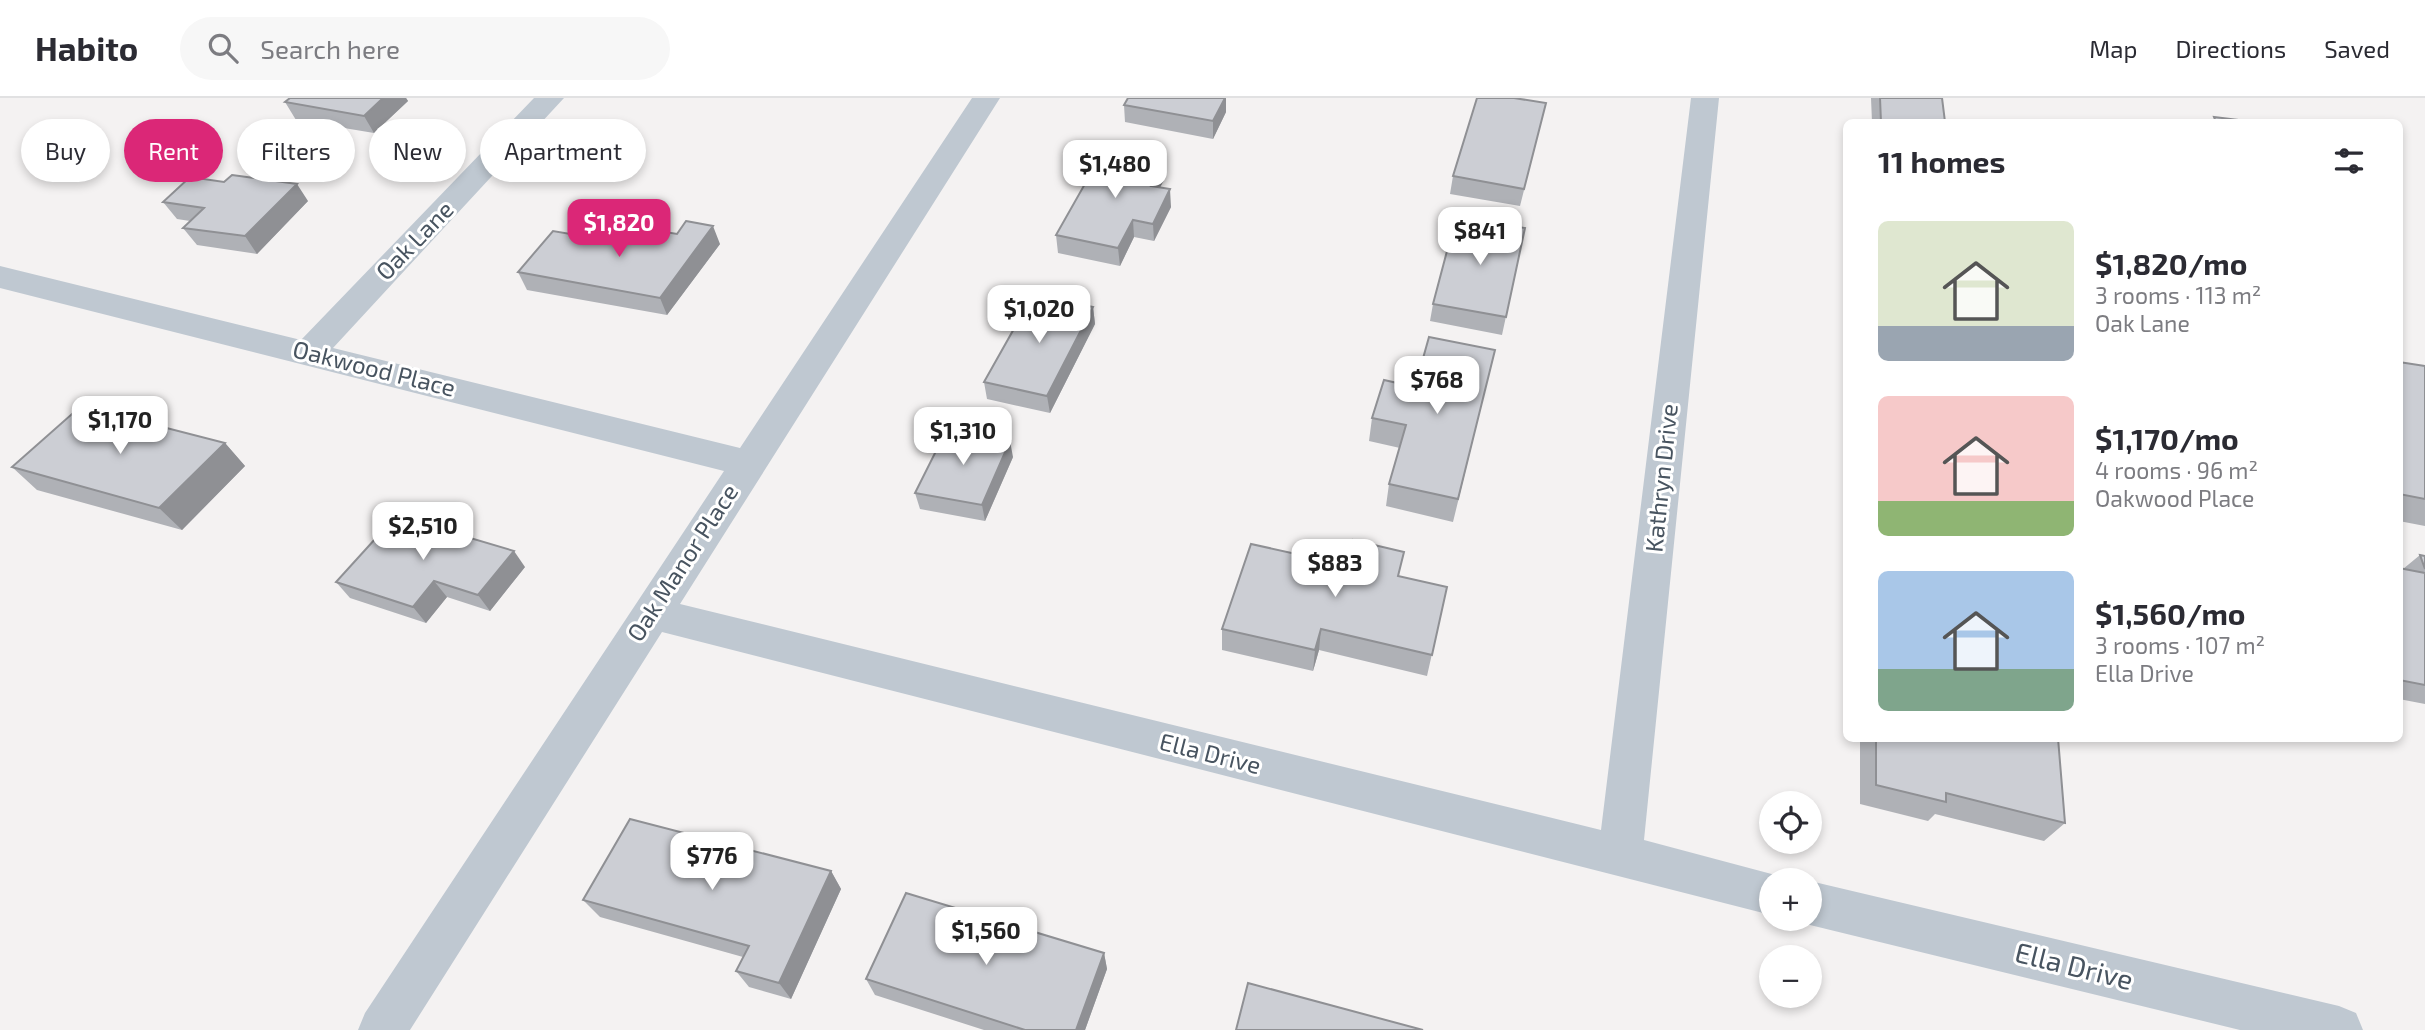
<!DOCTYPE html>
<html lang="en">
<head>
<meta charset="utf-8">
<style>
	:root { --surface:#fff; --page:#f7f7f7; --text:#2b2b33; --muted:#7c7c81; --line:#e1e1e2; --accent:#db2777 }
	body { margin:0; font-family:"Exo 2",sans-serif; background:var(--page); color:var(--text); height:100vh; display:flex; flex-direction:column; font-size:26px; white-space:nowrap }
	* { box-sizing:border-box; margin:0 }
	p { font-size:23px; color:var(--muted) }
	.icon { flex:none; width:38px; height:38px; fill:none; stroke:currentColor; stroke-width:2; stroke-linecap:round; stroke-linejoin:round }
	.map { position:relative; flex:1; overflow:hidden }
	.sheet { position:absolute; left:1843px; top:21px; width:560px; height:623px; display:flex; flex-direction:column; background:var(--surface); border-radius:10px; box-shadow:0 4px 10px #0003 }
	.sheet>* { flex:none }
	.banner { position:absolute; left:21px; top:21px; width:665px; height:63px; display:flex; gap:14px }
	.fabs { position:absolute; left:1759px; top:693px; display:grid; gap:14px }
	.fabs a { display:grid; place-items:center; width:63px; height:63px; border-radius:50%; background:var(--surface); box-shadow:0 4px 10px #0003; font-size:35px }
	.price { position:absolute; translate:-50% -60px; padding:0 16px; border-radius:14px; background:#fff; color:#222; font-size:23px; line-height:46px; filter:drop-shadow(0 2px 4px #0008) }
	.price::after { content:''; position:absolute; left:50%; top:42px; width:21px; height:16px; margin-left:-10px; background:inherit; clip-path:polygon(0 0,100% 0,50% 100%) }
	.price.active { background:var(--accent); color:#fff }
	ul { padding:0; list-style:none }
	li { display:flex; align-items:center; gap:21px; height:175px; padding:0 35px }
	li span { display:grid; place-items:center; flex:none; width:196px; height:140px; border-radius:10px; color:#555 }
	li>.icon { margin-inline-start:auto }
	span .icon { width:84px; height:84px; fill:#fffc; stroke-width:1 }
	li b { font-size:30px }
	h2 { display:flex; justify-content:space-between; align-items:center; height:84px; padding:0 35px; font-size:30px }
	.chip { padding:0 24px; border-radius:32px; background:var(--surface); box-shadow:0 4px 10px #0003; font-size:24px; line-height:63px }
	.chip.active { background:var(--accent); color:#fff }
	header { display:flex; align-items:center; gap:42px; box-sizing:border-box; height:98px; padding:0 35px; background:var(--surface); border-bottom:2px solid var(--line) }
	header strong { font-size:33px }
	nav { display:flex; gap:38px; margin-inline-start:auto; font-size:24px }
	.search { width:490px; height:63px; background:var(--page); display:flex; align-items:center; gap:18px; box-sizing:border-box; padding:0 24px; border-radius:38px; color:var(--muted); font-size:26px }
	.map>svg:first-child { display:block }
</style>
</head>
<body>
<header>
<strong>Habito</strong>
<div class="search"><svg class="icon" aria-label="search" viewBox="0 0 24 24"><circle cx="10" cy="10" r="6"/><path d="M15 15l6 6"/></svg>Search here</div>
<nav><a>Map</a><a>Directions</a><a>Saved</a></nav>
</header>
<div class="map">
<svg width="2425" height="932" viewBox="0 0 2425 932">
	<rect width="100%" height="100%" fill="#f4f2f2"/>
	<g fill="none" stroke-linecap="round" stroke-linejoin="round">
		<!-- minor -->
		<path fill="#bfc8d1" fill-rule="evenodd" d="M 534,0 L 564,0 L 333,250 L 740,350 L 972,0 L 1000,0 L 680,506 L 1601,732 L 1691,0 L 1719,0 L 1644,742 L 1787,780 L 1788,782 L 1771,782 L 1771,817 L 662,534 L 410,932 L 358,932 L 365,915 L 724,373 L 0,190 L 0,168 L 301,242 Z
			M 1810,783 L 2339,908 L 2356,915 L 2363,932 L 2240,932 L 1810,827 L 1795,821 L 1810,821 Z"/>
	</g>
	<!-- wall -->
	<path fill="#afb1b6" d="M 290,0 L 406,0 L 408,3 L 374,35 L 296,22 L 285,4 Z
		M 1871,0 L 1942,0 L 1945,24 L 1872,24 Z
		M 1546,5 L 1520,108 L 1450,96 L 1453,78 Z
		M 1124,7 L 1226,14 L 1213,41 L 1125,24 Z
		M 1163,65 L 1164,82 L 1160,89 L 1171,109 L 1154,143 L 1134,139 L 1120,168 L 1058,155 L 1056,137 Z
		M 308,103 L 257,156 L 197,147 L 183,130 L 190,123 L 177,121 L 163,104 Z
		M 1525,130 L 1502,237 L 1430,223 L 1433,206 Z
		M 677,136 L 720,146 L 667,217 L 527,192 L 518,174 L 629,146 Z
		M 1093,209 L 1095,226 L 1050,315 L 987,301 L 984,284 Z
		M 1495,252 L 1453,424 L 1386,408 L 1389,386 L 1400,350 L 1369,343 L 1372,320 L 1415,289 Z
		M 2399,264 L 2425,268 L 2425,428 L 2399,423 Z
		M 225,345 L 245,368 L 182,432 L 37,392 L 12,369 Z
		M 1013,359 L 985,423 L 920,411 L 915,395 Z
		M 2420,457 L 2425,458 L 2425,606 L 2399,601 L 2399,470 L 2403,471 Z
		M 525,469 L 490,513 L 447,499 L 426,525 L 350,500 L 336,484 Z
		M 1399,479 L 1447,489 L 1427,578 L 1319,552 L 1313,573 L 1222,552 L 1222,531 Z
		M 1860,640 L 2058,640 L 2065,725 L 2044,743 L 1935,716 L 1928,723 L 1860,706 Z
		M 831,773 L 841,791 L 791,901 L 749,889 L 736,873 L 743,859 L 600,819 L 583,802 Z
		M 1104,855 L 1107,871 L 1085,932 L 984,932 L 875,897 L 866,881 Z"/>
	<!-- shaded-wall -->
	<path fill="#8f9094" d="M 383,0 L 406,0 L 408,3 L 374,35 L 364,18 Z
		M 1225,0 L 1226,0 L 1226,14 L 1213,41 L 1213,23 Z
		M 1163,65 L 1164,82 L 1152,105 L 1151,88 Z
		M 297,86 L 308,103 L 257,156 L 245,138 Z
		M 1170,91 L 1171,109 L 1154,143 L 1153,126 Z
		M 1133,122 L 1134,139 L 1120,168 L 1118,150 Z
		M 713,128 L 720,146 L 667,217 L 660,200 Z
		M 1093,209 L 1095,226 L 1050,315 L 1047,298 Z
		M 1010,343 L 1013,359 L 985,423 L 982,407 Z
		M 225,345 L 245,368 L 182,432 L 159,410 Z
		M 514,453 L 525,469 L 490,513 L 478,497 Z
		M 434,483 L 447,499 L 426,525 L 413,509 Z
		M 1321,531 L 1319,552 L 1313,573 L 1315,552 Z
		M 831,773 L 841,791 L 791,901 L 779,885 Z
		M 1104,855 L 1107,871 L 1085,932 L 1076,932 Z"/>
	<!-- building -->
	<path fill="#ccced4" stroke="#8f9094" stroke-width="2" d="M 290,0 L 383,0 L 364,18 L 285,4 Z
		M 1128,0 L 1225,0 L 1213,23 L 1124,7 Z
		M 1477,0 L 1514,0 L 1546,5 L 1524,91 L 1453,78 Z
		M 1880,0 L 1942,0 L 1945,24 L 1881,24 Z
		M 2214,19 L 2255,24 L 2216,24 Z
		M 1103,54 L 1163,65 L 1151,88 L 1170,91 L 1153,126 L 1133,122 L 1118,150 L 1056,137 Z
		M 232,77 L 297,86 L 245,138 L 183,130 L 204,110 L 163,104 L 190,79 L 224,84 Z
		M 1456,119 L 1525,130 L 1506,219 L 1433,206 Z
		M 686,123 L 713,128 L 660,200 L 518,174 L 553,133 L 629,146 L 641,130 L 677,136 Z
		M 1033,197 L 1093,209 L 1047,298 L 984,284 Z
		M 1429,239 L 1495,252 L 1458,401 L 1389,386 L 1406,327 L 1372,320 L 1384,282 L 1415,289 Z
		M 2399,264 L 2425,268 L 2425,401 L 2399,396 Z
		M 81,308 L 225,345 L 159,410 L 12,369 Z
		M 947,331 L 1010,343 L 982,407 L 915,395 Z
		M 396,418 L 514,453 L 478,497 L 434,483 L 413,509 L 336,484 Z
		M 1353,442 L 1404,454 L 1398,478 L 1447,489 L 1432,557 L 1321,531 L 1315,552 L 1222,531 L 1251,446 L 1346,467 Z
		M 2420,457 L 2425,458 L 2425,471 Z
		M 2399,470 L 2425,475 L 2425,587 L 2399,582 Z
		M 1876,640 L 2058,640 L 2065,725 L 1946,695 L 1946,704 L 1876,687 Z
		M 630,721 L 831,773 L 779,885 L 736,873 L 749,848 L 583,802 Z
		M 906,795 L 1104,855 L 1076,932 L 1025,932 L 866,881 Z
		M 1248,885 L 1423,932 L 1236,932 Z"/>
	<g text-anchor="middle" stroke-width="6" stroke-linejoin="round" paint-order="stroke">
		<!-- street labels -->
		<g font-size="24" fill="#485460" stroke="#fff">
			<text transform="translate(415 143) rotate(-46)" y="8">Oak Lane</text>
			<text transform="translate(374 271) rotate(14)" y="8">Oakwood Place</text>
			<text transform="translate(1662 380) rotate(-84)" y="8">Kathryn Drive</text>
			<text transform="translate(683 465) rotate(-57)" y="8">Oak Manor Place</text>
			<text transform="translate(1210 656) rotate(14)" y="8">Ella Drive</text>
		</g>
		<!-- near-street labels -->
		<g font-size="28" fill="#485460" stroke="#fff">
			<text transform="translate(2074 868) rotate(14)" y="10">Ella Drive</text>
		</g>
	</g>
</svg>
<div class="fabs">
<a><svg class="icon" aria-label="locate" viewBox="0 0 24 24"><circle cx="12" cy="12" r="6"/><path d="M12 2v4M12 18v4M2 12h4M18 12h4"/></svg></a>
<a>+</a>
<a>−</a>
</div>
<b class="price" style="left:1115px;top:102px">$1,480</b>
<b class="price active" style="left:619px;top:161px">$1,820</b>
<b class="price" style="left:1480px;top:169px">$841</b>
<b class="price" style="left:1039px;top:247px">$1,020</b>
<b class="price" style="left:1437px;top:318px">$768</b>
<b class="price" style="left:120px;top:358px">$1,170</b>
<b class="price" style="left:963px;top:369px">$1,310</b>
<b class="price" style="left:423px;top:464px">$2,510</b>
<b class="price" style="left:1335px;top:501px">$883</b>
<b class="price" style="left:712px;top:794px">$776</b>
<b class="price" style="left:986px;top:869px">$1,560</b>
<div class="banner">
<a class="chip">Buy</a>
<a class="chip active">Rent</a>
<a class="chip">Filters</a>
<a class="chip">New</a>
<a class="chip">Apartment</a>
</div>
<section class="sheet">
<h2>11 homes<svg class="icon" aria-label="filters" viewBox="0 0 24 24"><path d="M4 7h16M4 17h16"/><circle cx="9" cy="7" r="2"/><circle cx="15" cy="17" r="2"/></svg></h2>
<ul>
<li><span style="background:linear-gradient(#dfe7d0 75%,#9aa5b1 0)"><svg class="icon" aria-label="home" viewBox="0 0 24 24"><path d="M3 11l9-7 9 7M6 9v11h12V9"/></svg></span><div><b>$1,820/mo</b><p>3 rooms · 113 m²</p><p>Oak Lane</p></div></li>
<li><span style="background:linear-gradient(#f6c9c9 75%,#8fb573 0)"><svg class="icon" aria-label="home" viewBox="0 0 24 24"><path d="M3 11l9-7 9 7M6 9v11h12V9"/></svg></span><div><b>$1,170/mo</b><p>4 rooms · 96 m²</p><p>Oakwood Place</p></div></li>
<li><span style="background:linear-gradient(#a9c7e8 70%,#7fa58c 0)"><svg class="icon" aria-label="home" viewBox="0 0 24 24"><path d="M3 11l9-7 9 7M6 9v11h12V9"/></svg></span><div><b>$1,560/mo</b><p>3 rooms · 107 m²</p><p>Ella Drive</p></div></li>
</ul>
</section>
</div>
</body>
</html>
